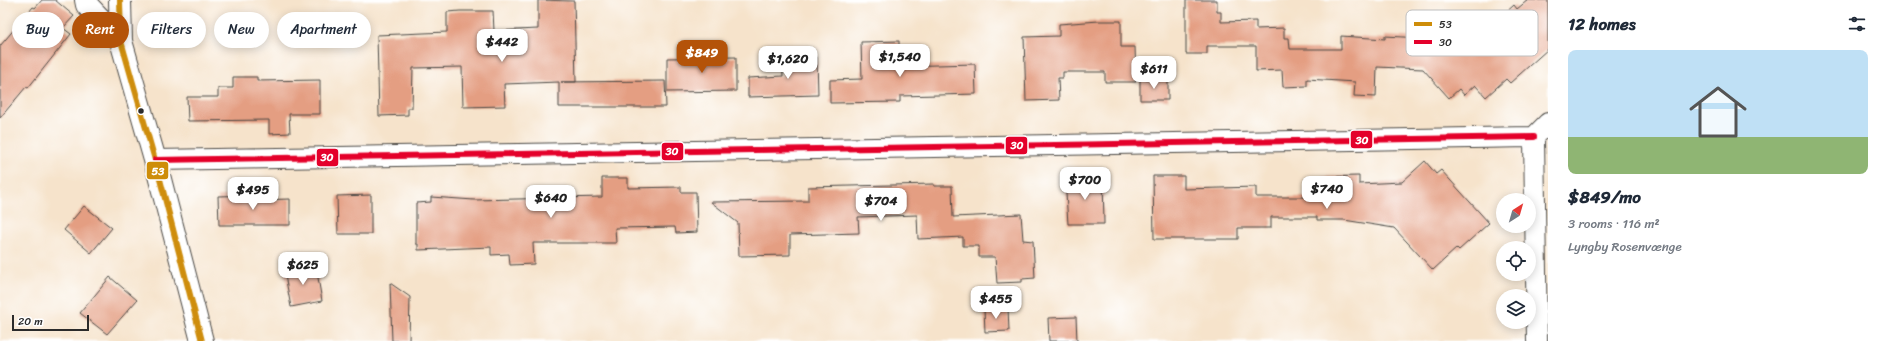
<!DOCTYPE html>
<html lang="en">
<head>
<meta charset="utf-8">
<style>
	:root { --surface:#fff; --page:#f6f6f7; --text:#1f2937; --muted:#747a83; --accent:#b45309 }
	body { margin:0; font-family:Sriracha,sans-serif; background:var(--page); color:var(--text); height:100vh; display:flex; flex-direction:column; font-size:15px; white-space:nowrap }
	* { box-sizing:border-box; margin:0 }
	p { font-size:13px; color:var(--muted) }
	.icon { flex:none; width:22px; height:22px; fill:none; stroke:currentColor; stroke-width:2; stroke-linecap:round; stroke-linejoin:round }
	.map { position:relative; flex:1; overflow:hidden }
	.details { display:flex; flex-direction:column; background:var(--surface); width:340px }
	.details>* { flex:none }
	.guide { position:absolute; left:12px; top:12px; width:380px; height:36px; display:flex; gap:8px }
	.needle { width:26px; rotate:37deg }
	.fabs { position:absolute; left:1496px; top:193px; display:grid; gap:8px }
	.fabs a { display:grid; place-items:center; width:40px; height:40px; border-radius:50%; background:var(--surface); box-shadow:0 2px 10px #0003; font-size:20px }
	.scale { position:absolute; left:12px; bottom:10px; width:77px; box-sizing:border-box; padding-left:4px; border:2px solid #2b2b2b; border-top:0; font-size:11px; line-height:14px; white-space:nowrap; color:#2b2b2b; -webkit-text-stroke:3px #fff; paint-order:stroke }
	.price { position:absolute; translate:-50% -34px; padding:0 9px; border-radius:8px; background:#fff; color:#222; font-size:13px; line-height:26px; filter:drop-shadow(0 1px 2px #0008) }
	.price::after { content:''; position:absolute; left:50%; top:24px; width:12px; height:9px; margin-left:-6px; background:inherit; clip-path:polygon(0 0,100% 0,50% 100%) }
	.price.current { background:var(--accent); color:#fff }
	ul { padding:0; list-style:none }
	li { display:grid; align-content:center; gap:8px; height:212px; padding:0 20px }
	li span { display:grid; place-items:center; height:124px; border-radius:8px; color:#555 }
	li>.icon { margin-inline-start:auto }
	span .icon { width:72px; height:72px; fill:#fffc; stroke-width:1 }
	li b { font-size:17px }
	h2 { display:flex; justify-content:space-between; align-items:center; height:48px; padding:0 20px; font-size:17px }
	.tag { padding:0 14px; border-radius:18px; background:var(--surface); box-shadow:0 2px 10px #0003; font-size:14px; line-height:36px }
	.tag.current { background:var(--accent); color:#fff }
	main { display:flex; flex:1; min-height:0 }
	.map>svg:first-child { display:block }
</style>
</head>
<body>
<main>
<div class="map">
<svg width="1548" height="341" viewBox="0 0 1548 341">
	<rect width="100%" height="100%" fill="#fff"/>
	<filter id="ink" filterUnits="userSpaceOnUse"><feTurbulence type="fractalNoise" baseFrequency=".025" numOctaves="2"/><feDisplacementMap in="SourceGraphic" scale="8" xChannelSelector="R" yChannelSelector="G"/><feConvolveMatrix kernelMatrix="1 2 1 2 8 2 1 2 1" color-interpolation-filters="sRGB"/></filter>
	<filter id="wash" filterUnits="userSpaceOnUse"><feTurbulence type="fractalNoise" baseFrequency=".012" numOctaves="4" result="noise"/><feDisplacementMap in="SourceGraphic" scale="16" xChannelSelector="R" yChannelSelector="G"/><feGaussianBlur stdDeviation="0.9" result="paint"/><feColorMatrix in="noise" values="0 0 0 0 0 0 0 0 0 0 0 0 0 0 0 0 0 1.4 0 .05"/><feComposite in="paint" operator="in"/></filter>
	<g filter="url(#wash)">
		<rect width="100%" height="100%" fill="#f6e3cb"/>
		<g id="blocks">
			<!-- building -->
			<path fill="#e49e82" d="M 42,0 L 55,0 L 74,16 L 63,28 L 71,34 L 28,88 L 26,87 L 0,118 L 0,46 L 33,7 L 35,8 Z
				M 538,0 L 574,1 L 576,82 L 561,82 L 665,81 L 666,107 L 559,107 L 559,82 L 504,84 L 505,106 L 463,107 L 462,67 L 413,68 L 412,108 L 408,108 L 408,115 L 379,116 L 377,35 L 447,32 L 447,12 L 460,11 L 493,11 L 494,31 L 538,29 Z
				M 1186,0 L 1217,0 L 1217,12 L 1221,12 L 1221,22 L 1256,21 L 1256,29 L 1284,28 L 1284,38 L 1289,38 L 1290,49 L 1341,49 L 1341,36 L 1385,39 L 1385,36 L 1421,38 L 1445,17 L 1470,45 L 1514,5 L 1517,9 L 1528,0 L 1548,0 L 1548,49 L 1510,83 L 1506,79 L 1486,97 L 1475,85 L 1464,95 L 1459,89 L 1449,98 L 1423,69 L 1377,67 L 1376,97 L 1354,96 L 1355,82 L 1307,79 L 1307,86 L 1283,87 L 1282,70 L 1256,71 L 1256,46 L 1207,46 L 1207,54 L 1186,54 Z
				M 1099,21 L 1121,21 L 1121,47 L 1135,47 L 1136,82 L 1105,82 L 1105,72 L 1063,72 L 1063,78 L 1058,78 L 1059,100 L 1026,101 L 1024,37 L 1059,36 L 1059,24 Z
				M 899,41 L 899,66 L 975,64 L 976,94 L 900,96 L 900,102 L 830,103 L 830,80 L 862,79 L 861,42 Z
				M 736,57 L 736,91 L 667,92 L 667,58 Z
				M 817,57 L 818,95 L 748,97 L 748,78 L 783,76 L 782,58 Z
				M 233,77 L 257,77 L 257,81 L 320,80 L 320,114 L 289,114 L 290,133 L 269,134 L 269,120 L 188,121 L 187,97 L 218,97 L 218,88 L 233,88 Z
				M 1140,79 L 1168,80 L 1168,100 L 1140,100 Z
				M 1425,161 L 1436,174 L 1441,170 L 1489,223 L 1459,250 L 1457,248 L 1433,270 L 1394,228 L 1344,220 L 1317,220 L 1317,217 L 1271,217 L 1271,228 L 1238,228 L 1238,239 L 1154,239 L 1153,176 L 1184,176 L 1184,189 L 1256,187 L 1256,197 L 1307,197 L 1307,194 L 1316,195 L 1316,177 L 1359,176 L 1359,184 L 1402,182 Z
				M 1103,177 L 1104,224 L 1068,224 L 1065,178 Z
				M 602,178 L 628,178 L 628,188 L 681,187 L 681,192 L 696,192 L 697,232 L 676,233 L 675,227 L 615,228 L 616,243 L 533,243 L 534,264 L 510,265 L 509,254 L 491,255 L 491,247 L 418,250 L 418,244 L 416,244 L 416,203 L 431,202 L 431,197 L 474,200 L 602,197 Z
				M 934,184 L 934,186 L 952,186 L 953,217 L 1021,214 L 1023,240 L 1033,241 L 1035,278 L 1022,279 L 1022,282 L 997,283 L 995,257 L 979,257 L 979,246 L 963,246 L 963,237 L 918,239 L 917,215 L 858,217 L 859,233 L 790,235 L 790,255 L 739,256 L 738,223 L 711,202 L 808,201 L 808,187 Z
				M 255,195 L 255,200 L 290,199 L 290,225 L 219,225 L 218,196 Z
				M 371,195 L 371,234 L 338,234 L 337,196 Z
				M 84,206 L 112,228 L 91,253 L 64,230 Z
				M 316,266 L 322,301 L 291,307 L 284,270 Z
				M 110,277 L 137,300 L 107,334 L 80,313 Z
				M 390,283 L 410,297 L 409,341 L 392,341 Z
				M 1008,308 L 1009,331 L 985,332 L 984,309 Z
				M 1076,317 L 1077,341 L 1049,341 L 1048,318 Z"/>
		</g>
	</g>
	<g filter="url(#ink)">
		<use href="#blocks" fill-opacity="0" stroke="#494743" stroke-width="1"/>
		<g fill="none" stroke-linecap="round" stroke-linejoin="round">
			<defs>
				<path id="minor" d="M 155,160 L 1534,137
					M 1537,341 L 1534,137 L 1548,123"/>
				<path id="primary" d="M 86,0 L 87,5 L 121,41
					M 120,0 L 121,41 L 155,160 L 202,341"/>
			</defs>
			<!-- minor casing -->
			<use href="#minor" stroke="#494743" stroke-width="22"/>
			<!-- primary casing -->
			<use href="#primary" stroke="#494743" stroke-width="24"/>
			<!-- minor -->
			<use href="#minor" stroke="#fff" stroke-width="20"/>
			<!-- primary -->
			<use href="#primary" stroke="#fff" stroke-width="22"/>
			<defs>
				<path id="bus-1" d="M 120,0 L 121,41 L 155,160 L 202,341"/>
				<path id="bus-2" d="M 155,160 L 1534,137"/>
			</defs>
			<!-- bus-1 casing -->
			<use href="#bus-1" stroke="#fff" stroke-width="9"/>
			<!-- bus-2 casing -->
			<use href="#bus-2" stroke="#fff" stroke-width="9"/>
			<!-- bus-1 -->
			<use href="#bus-1" stroke="#ce8d09" stroke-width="6"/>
			<!-- bus-2 -->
			<use href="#bus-2" stroke="#e4002b" stroke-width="6"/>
		</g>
	</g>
	<!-- markers -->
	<circle fill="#2b2b2b" stroke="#fff" stroke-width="1.5" cx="141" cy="111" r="3.5"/>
	<!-- legend -->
	<rect x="1406" y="10" width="132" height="46" rx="6" fill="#fff" stroke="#bfbfbf" stroke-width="1"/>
	<rect x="1414" y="22" width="18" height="4" fill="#ce8d09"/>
	<rect x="1414" y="40" width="18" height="4" fill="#e4002b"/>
	<g font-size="11" fill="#2b2b2b">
		<text x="1439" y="28">53</text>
		<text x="1439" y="46">30</text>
	</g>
	<g stroke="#fff" stroke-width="1.5">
		<rect x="1350" y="130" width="23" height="19" rx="4" fill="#e4002b"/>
		<rect x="1005" y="136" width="23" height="19" rx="4" fill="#e4002b"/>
		<rect x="661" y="142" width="23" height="19" rx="4" fill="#e4002b"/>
		<rect x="316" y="148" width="23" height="19" rx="4" fill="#e4002b"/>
		<rect x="146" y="161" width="23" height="19" rx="4" fill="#ce8d09"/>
	</g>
	<g font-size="11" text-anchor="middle" font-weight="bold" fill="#fff">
		<text x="1362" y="144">30</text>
		<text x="1017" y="149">30</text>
		<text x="672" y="155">30</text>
		<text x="327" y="161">30</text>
		<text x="158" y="175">53</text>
	</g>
</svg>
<div class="fabs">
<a><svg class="needle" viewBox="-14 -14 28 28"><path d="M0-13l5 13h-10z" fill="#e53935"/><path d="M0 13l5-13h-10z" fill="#747a83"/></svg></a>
<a><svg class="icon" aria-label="locate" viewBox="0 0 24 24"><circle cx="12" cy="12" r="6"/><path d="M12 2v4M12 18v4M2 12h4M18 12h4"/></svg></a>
<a><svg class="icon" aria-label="layers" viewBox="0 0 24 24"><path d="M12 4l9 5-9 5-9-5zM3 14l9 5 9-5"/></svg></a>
</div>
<div class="scale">20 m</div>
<b class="price" style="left:502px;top:63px">$442</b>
<b class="price current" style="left:702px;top:74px">$849</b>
<b class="price" style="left:900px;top:78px">$1,540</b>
<b class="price" style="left:788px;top:80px">$1,620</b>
<b class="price" style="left:1154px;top:90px">$611</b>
<b class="price" style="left:1085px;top:201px">$700</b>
<b class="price" style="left:1327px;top:210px">$740</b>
<b class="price" style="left:253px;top:211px">$495</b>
<b class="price" style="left:551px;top:219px">$640</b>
<b class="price" style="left:881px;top:222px">$704</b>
<b class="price" style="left:303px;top:286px">$625</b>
<b class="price" style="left:996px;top:320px">$455</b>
<div class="guide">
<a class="tag">Buy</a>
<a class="tag current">Rent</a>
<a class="tag">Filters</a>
<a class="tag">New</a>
<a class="tag">Apartment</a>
</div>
</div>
<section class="details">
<h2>12 homes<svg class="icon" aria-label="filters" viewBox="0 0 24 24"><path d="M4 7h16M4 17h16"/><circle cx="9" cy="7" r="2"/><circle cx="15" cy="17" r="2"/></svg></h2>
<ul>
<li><span style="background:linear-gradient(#bfe0f5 70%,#8fb573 0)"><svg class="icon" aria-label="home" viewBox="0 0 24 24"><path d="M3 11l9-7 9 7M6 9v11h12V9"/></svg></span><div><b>$849/mo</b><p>3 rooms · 116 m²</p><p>Lyngby Rosenvænge</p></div></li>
</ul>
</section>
</main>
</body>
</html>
